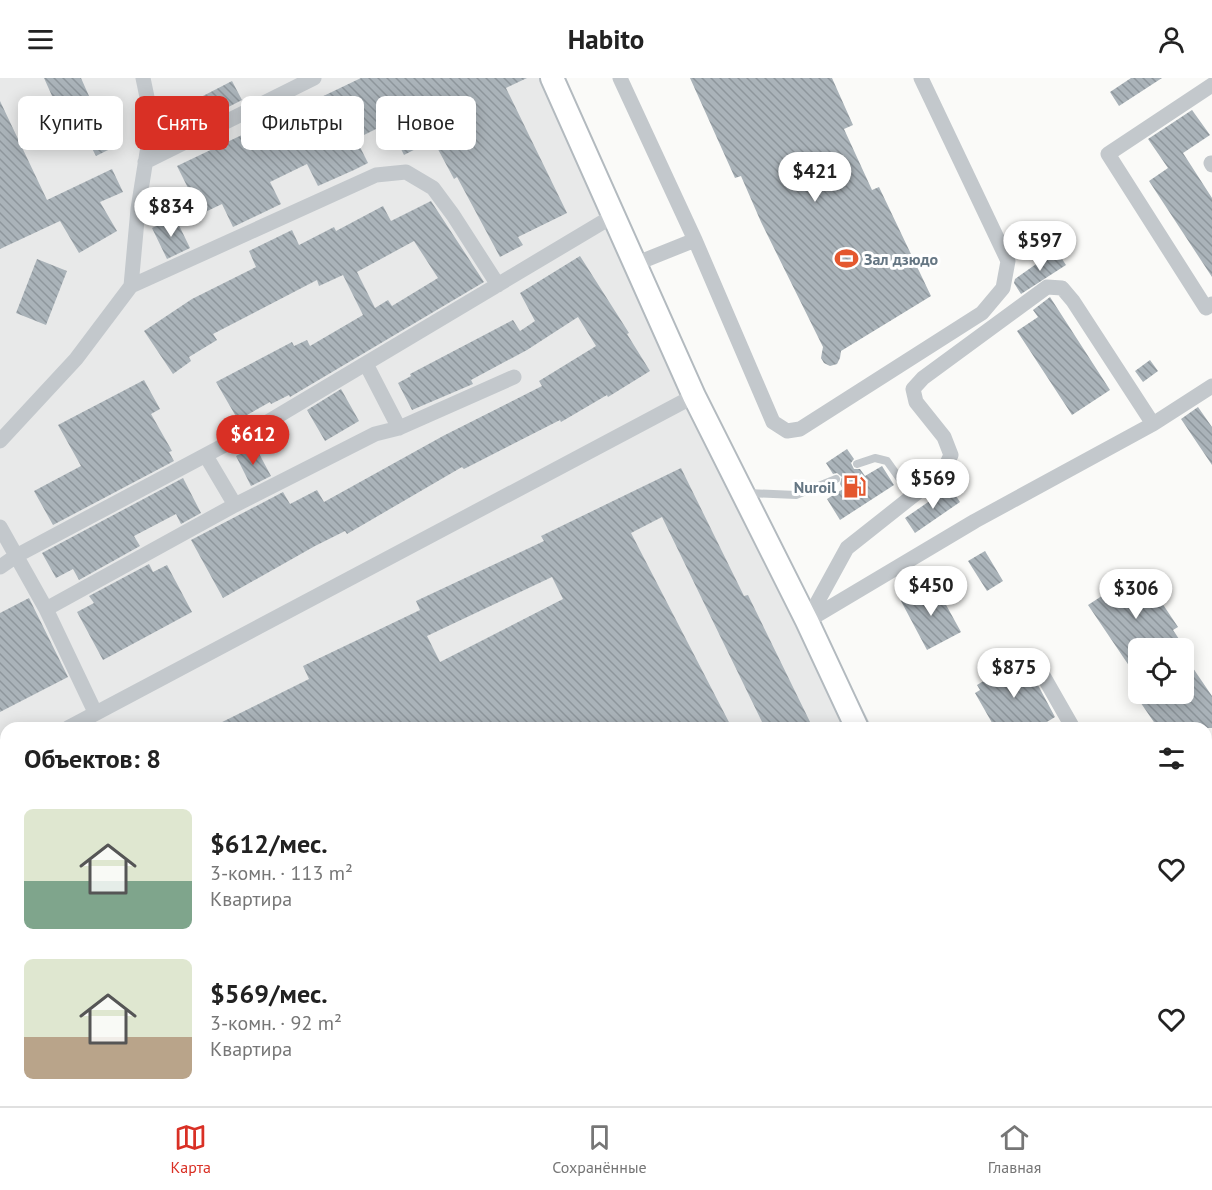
<!DOCTYPE html>
<html lang="ru">
<head>
<meta charset="utf-8">
<style>
	:root { --surface:#fff; --page:#f2f2f2; --text:#222; --muted:#767676; --line:#e0e0e0; --accent:#d93025 }
	body { margin:0; font-family:"PT Sans",sans-serif; background:var(--page); color:var(--text); height:100vh; display:flex; flex-direction:column; font-size:22px; white-space:nowrap }
	* { box-sizing:border-box; margin:0 }
	p { font-size:20px; color:var(--muted) }
	.icon { flex:none; width:33px; height:33px; fill:none; stroke:currentColor; stroke-width:2; stroke-linecap:round; stroke-linejoin:round }
	.map { position:relative; flex:1; overflow:hidden }
	.sheet { position:absolute; left:0px; top:644px; width:1212px; height:386px; display:flex; flex-direction:column; background:var(--surface); border-radius:18px 18px 0 0; box-shadow:0 3px 15px #0003 }
	.sheet>* { flex:none }
	.top-card { position:absolute; left:18px; top:18px; width:600px; height:54px; display:flex; gap:12px }
	.tools { position:absolute; left:1128px; top:560px; display:grid; gap:12px }
	.tools a { display:grid; place-items:center; width:66px; height:66px; border-radius:9px; background:var(--surface); box-shadow:0 3px 15px #0003; font-size:30px }
	.price { position:absolute; translate:-50% -51px; padding:0 14px; border-radius:21px; background:#fff; color:#222; font-size:20px; line-height:39px; filter:drop-shadow(0 2px 3px #0008) }
	.price::after { content:''; position:absolute; left:50%; top:36px; width:18px; height:14px; margin-left:-9px; background:inherit; clip-path:polygon(0 0,100% 0,50% 100%) }
	.price.active { background:var(--accent); color:#fff }
	ul { padding:0; list-style:none }
	li { display:flex; align-items:center; gap:18px; height:150px; padding:0 24px }
	li span { display:grid; place-items:center; flex:none; width:168px; height:120px; border-radius:9px; color:#555 }
	li>.icon { margin-inline-start:auto }
	span .icon { width:72px; height:72px; fill:#fffc; stroke-width:1 }
	li b { font-size:26px }
	h2 { display:flex; justify-content:space-between; align-items:center; height:72px; padding:0 24px; font-size:26px }
	.tag { padding:0 21px; border-radius:9px; background:var(--surface); box-shadow:0 3px 15px #0003; font-size:21px; line-height:54px }
	.tag.active { background:var(--accent); color:#fff }
	header { display:flex; justify-content:space-between; align-items:center; height:78px; padding:0 24px; background:var(--surface); font-size:27px; font-weight:800 }
	.tab-bar { display:flex; justify-content:space-around; align-items:center; height:84px; border-top:2px solid var(--line); background:var(--surface); font-size:16px; color:var(--muted) }
	.tab-bar a { display:grid; justify-items:center; gap:3px }
	.tab-bar .active { color:var(--accent) }
	.map>svg:first-child { display:block }
</style>
</head>
<body>
<header><svg class="icon" aria-label="menu" viewBox="0 0 24 24"><path d="M4 6h16M4 12h16M4 18h16"/></svg>Habito<svg class="icon" aria-label="person" viewBox="0 0 24 24"><circle cx="12" cy="8" r="4"/><path d="M4 21q1-7 8-7t8 7"/></svg></header>
<div class="map">
<svg width="1212" height="1028" viewBox="0 0 1212 1028">
	<defs>
		<pattern id="building-back-hatch" width="6" height="6" patternUnits="userSpaceOnUse" patternTransform="scale(1.5)"><rect width="6" height="6" fill="#aab3b9"/><path d="M-1 5l2 2M0 0l6 6M5-1l2 2" fill="none" stroke="#8e969c"/></pattern>
	</defs>
	<rect width="100%" height="100%" fill="#fafaf8"/>
	<!-- built -->
	<path fill="#e8e9e9" d="M 0,0 L 552,0 L 636,194 L 872,649 L 6,650 L 6,1023 L 850,1023 L 840,1028 L 0,1028 Z"/>
	<!-- building -->
	<path fill="url(#building-back-hatch)" fill-rule="evenodd" d="M 44,0 L 81,0 L 112,70 L 96,78 L 87,61 L 74,67 Z
		M 361,0 L 527,0 L 506,10 L 567,135 L 518,159 L 523,167 L 500,179 L 457,99 L 454,101 L 433,62 L 404,77 L 388,45 L 356,61 L 368,85 L 354,92 L 318,108 L 307,86 L 270,104 L 281,126 L 233,149 L 222,126 L 201,136 L 177,88 Z
		M 690,0 L 832,0 L 853,47 L 844,51 L 872,112 L 879,109 L 931,218 L 841,273 L 840,280 L 837,286 L 830,288 L 824,285 L 821,280 L 823,269 L 761,144 L 741,98 L 735,100 Z
		M 1131,0 L 1162,0 L 1119,28 L 1110,14 Z
		M 232,3 L 242,22 L 209,39 L 199,20 Z
		M 0,23 L 47,122 L 112,91 L 123,114 L 100,124 L 117,153 L 79,175 L 60,143 L 0,171 Z
		M 1192,32 L 1210,57 L 1183,75 L 1212,120 L 1212,199 L 1149,103 L 1168,90 L 1148,61 Z
		M 431,123 L 484,204 L 290,319 L 289,317 L 271,326 L 270,324 L 238,342 L 216,304 L 292,264 L 294,268 L 307,262 L 310,268 L 363,237 L 343,197 L 319,208 L 317,202 L 213,256 L 217,262 L 189,279 L 191,283 L 173,296 L 144,253 L 192,221 L 256,189 L 249,173 L 292,152 L 299,167 L 334,149 L 336,153 L 383,128 L 391,143 ZM 414,163 L 438,200 L 392,228 L 388,222 L 375,230 L 357,194 Z
		M 175,139 L 190,170 L 167,181 L 152,150 Z
		M 1056,172 L 1066,187 L 1021,216 L 1014,205 L 1015,201 Z
		M 580,178 L 629,255 L 627,256 L 650,293 L 608,319 L 607,317 L 561,344 L 560,342 L 464,391 L 462,389 L 347,456 L 345,453 L 315,468 L 223,520 L 191,462 L 283,414 L 290,426 L 317,412 L 324,424 L 443,358 L 542,308 L 539,303 L 596,268 L 578,239 L 527,272 L 471,302 L 473,306 L 412,332 L 398,305 L 411,298 L 410,296 L 513,242 L 520,253 L 535,243 L 520,215 Z
		M 37,181 L 67,193 L 46,247 L 16,235 Z
		M 1050,219 L 1110,312 L 1072,337 L 1017,253 L 1038,239 L 1033,232 Z
		M 1150,282 L 1158,293 L 1143,304 L 1135,293 Z
		M 144,302 L 160,331 L 151,336 L 172,373 L 169,374 L 174,383 L 53,447 L 34,413 L 81,388 L 58,347 Z
		M 341,311 L 359,343 L 325,363 L 307,332 Z
		M 1198,329 L 1212,349 L 1212,387 L 1181,341 Z
		M 255,368 L 271,398 L 251,408 L 236,378 Z
		M 847,371 L 854,381 L 851,385 L 854,391 L 860,391 L 865,398 L 882,388 L 894,407 L 840,442 L 827,421 L 843,411 L 840,406 L 842,399 L 837,395 L 833,396 L 826,385 Z
		M 681,390 L 744,518 L 748,517 L 813,650 L 765,650 L 662,439 L 631,455 L 732,650 L 210,650 L 309,601 L 303,588 L 420,532 L 416,523 L 544,463 L 541,458 ZM 552,499 L 563,521 L 440,584 L 427,558 Z
		M 183,400 L 201,435 L 181,446 L 176,436 L 134,458 L 140,468 L 79,502 L 73,491 L 56,500 L 42,475 Z
		M 950,409 L 960,424 L 915,455 L 905,440 Z
		M 985,473 L 1003,503 L 987,513 L 968,483 Z
		M 149,486 L 153,494 L 167,487 L 192,534 L 103,582 L 77,534 L 94,525 L 89,518 Z
		M 1134,497 L 1142,508 L 1148,504 L 1178,549 L 1173,552 L 1185,570 L 1138,570 L 1138,601 L 1088,527 Z
		M 934,505 L 961,554 L 927,572 L 901,523 Z
		M 29,520 L 68,599 L 0,634 L 0,535 Z
		M 1184,577 L 1212,618 L 1212,650 L 1158,650 L 1134,615 L 1184,615 Z
		M 1023,579 L 1055,639 L 1037,650 L 995,650 L 975,615 L 980,612 L 977,607 Z"/>
	<g fill="none" stroke-linecap="round" stroke-linejoin="round">
		<defs>
			<path id="secondary" d="M 552,0 L 694,318 L 807,543 L 857,650
				M 1035,1023 L 1038,1028"/>
		</defs>
		<!-- secondary casing -->
		<use href="#secondary" stroke="#b3babf" stroke-width="26"/>
		<!-- lane -->
		<path stroke="#c3c8cc" stroke-width="8" d="M 857,386 L 875,380 L 887,383 L 912,418
			M 747,415 L 796,417 L 836,401
			M 804,1028 L 814,1023"/>
		<!-- street -->
		<path stroke="#c3c8cc" stroke-width="15" d="M 620,0 L 695,162 L 773,344 L 787,353 L 800,351 L 982,235 L 1003,210 L 1008,183 L 921,0
			M 1212,7 L 1108,76 L 1206,230 L 1212,226
			M 145,84 L 314,0
			M 1211,85 L 1212,87
			M 635,186 L 695,162
			M 131,208 L 376,97 L 406,94 L 433,110 L 453,137 L 498,207
			M 366,286 L 399,350
			M 0,363 L 76,281 L 131,208 L 138,131 L 152,43 L 143,0
			M 206,378 L 235,427
			M 0,449 L 46,531 L 95,634
			M 0,489 L 16,478 L 266,345 L 613,138
			M 46,531 L 235,427 L 375,356 L 399,350 L 514,299
			M 807,543 L 847,470 L 943,394 L 951,377 L 944,359 L 916,324 L 913,311 L 923,300 L 1047,209 L 1062,210 L 1073,223 L 1153,346
			M 807,543 L 975,443 L 1153,346 L 1212,308
			M 1041,594 L 1073,650
			M 68,650 L 694,318
			M 0,688 L 6,685
			M 0,840 L 6,852
			M 1206,846 L 1212,842
			M 0,969 L 6,983
			M 23,1023 L 25,1028
			M 93,1023 L 96,1028
			M 908,1028 L 918,1023"/>
		<!-- secondary -->
		<use href="#secondary" stroke="#fff" stroke-width="22"/>
	</g>
	<!-- icons -->
	<defs>
		<symbol id="stadium-bare" viewBox="-9 -9 18 18"><path d="M0-5a6.5 5 0 1 0 0 10a6.5 5 0 1 0 0-10ZM-3.5-1.8h7v3.6h-7Z" fill="#e4572e" stroke="#fff" stroke-width="2.5" paint-order="stroke"/></symbol>
		<symbol id="fuel-bare" viewBox="-9 -9 18 18"><path d="M-5.5-6h7V0h2V4h1.3V-2.5L3-4.5l.8-.8L6-3V5H2.5V1h-1V6h-7ZM-4.2-4.7v3.2H.2V-4.7Z" fill="#e4572e" stroke="#fff" stroke-width="2.5" paint-order="stroke"/></symbol>
	</defs>
	<g fill-rule="evenodd">
		<use href="#stadium-bare" x="830" y="164" width="33" height="33"/>
		<use href="#fuel-bare" x="838" y="392" width="33" height="33"/>
	</g>
	<g text-anchor="middle" stroke-width="6" stroke-linejoin="round" paint-order="stroke">
		<!-- poi labels -->
		<g font-size="16" font-weight="bold" fill="#657683" stroke="#fff" text-anchor="start">
			<text x="864" y="187">Зал дзюдо</text>
			<text x="836" y="415" text-anchor="end">Nuroil</text>
		</g>
	</g>
</svg>
<div class="tools">
<a><svg class="icon" aria-label="locate" viewBox="0 0 24 24"><circle cx="12" cy="12" r="6"/><path d="M12 2v4M12 18v4M2 12h4M18 12h4"/></svg></a>
</div>
<b class="price" style="left:815px;top:125px">$421</b>
<b class="price" style="left:171px;top:160px">$834</b>
<b class="price" style="left:1040px;top:194px">$597</b>
<b class="price active" style="left:253px;top:388px">$612</b>
<b class="price" style="left:933px;top:432px">$569</b>
<b class="price" style="left:931px;top:539px">$450</b>
<b class="price" style="left:1136px;top:542px">$306</b>
<b class="price" style="left:1014px;top:621px">$875</b>
<div class="top-card">
<a class="tag">Купить</a>
<a class="tag active">Снять</a>
<a class="tag">Фильтры</a>
<a class="tag">Новое</a>
</div>
<section class="sheet">
<h2>Объектов: 8<svg class="icon" aria-label="filters" viewBox="0 0 24 24"><path d="M4 7h16M4 17h16"/><circle cx="9" cy="7" r="2"/><circle cx="15" cy="17" r="2"/></svg></h2>
<ul>
<li><span style="background:linear-gradient(#dfe7d0 60%,#7fa58c 0)"><svg class="icon" aria-label="home" viewBox="0 0 24 24"><path d="M3 11l9-7 9 7M6 9v11h12V9"/></svg></span><div><b>$612/мес.</b><p>3-комн. · 113 m²</p><p>Квартира</p></div><svg class="icon" aria-label="heart" viewBox="0 0 24 24"><path d="M12 20l-8-8c-3-5 5-10 8-4 3-6 11-1 8 4z"/></svg></li>
<li><span style="background:linear-gradient(#dfe7d0 65%,#b9a48a 0)"><svg class="icon" aria-label="home" viewBox="0 0 24 24"><path d="M3 11l9-7 9 7M6 9v11h12V9"/></svg></span><div><b>$569/мес.</b><p>3-комн. · 92 m²</p><p>Квартира</p></div><svg class="icon" aria-label="heart" viewBox="0 0 24 24"><path d="M12 20l-8-8c-3-5 5-10 8-4 3-6 11-1 8 4z"/></svg></li>
</ul>
</section>
</div>
<nav class="tab-bar">
<a class="active"><svg class="icon" aria-label="map" viewBox="0 0 24 24"><path d="M3 6l6-2 6 2 6-2v14l-6 2-6-2-6 2zM9 4v14M15 6v14"/></svg>Карта</a>
<a><svg class="icon" aria-label="saved" viewBox="0 0 24 24"><path d="M7 4h10v16l-5-4-5 4z"/></svg>Сохранённые</a>
<a><svg class="icon" aria-label="home" viewBox="0 0 24 24"><path d="M3 11l9-7 9 7M6 9v11h12V9"/></svg>Главная</a>
</nav>
</body>
</html>
